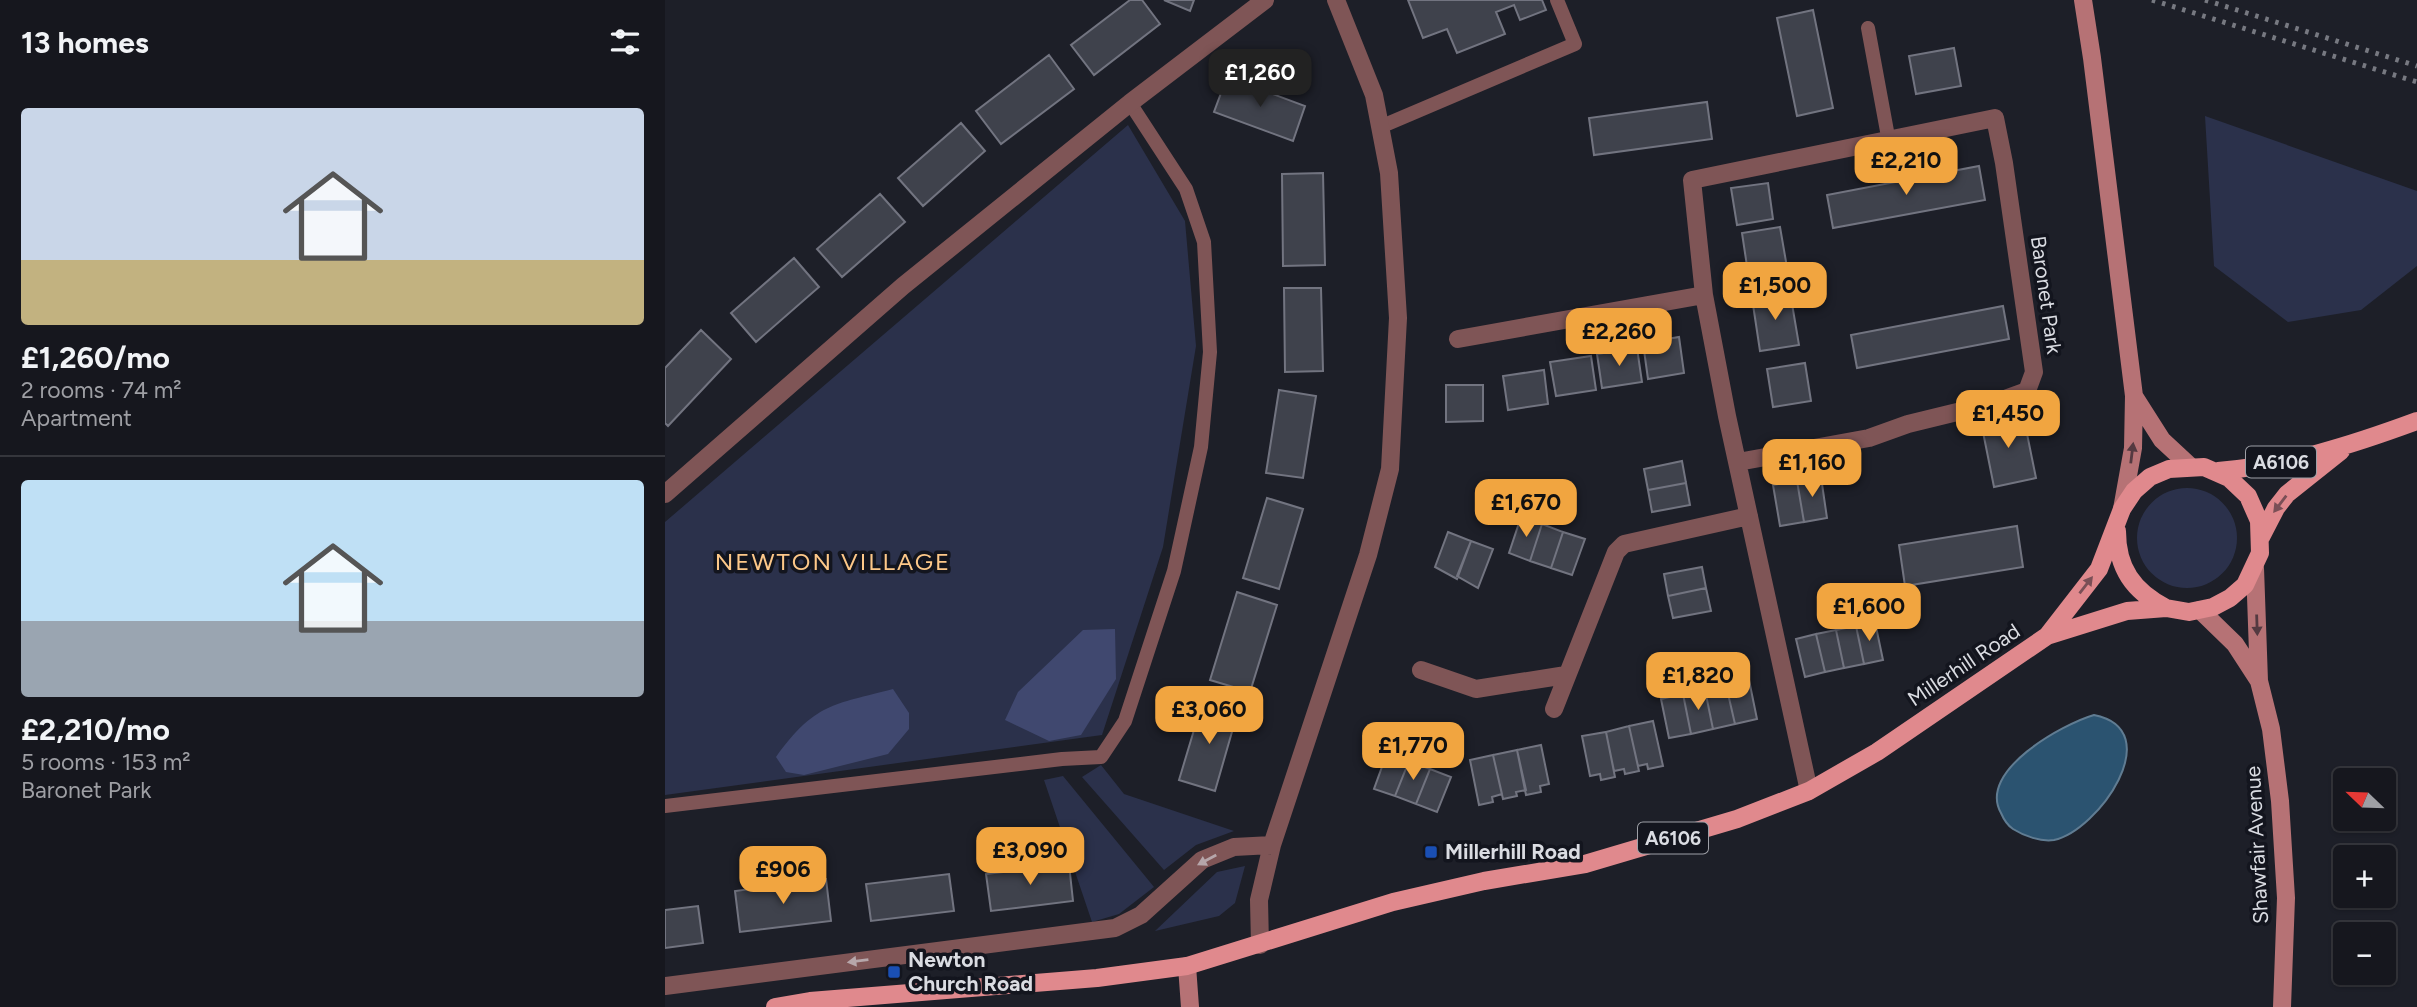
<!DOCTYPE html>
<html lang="en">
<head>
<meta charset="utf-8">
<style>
	:root { --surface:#16171e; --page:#1f2027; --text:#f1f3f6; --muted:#9e9fa4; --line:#35363c; --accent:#f1a540 }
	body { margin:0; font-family:Figtree,sans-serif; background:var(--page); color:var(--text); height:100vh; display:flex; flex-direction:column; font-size:26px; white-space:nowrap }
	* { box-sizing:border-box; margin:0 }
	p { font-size:23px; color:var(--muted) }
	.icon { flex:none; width:38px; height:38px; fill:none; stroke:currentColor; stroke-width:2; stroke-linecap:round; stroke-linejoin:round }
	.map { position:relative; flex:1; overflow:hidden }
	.side { display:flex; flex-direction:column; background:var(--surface); width:665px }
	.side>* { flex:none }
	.needle { width:46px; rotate:293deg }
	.fabs { position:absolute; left:1668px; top:768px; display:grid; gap:14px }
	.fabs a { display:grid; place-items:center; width:63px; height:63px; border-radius:7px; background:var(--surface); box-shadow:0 2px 5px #0004,0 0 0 2px var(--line); font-size:35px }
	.price { position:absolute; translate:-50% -60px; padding:0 16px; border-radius:14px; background:var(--accent); color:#111; font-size:23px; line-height:46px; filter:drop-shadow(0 2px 4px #0008) }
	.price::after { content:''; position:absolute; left:50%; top:42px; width:21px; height:16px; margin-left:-10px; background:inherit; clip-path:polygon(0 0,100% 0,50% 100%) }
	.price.current { background:#222; color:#fff }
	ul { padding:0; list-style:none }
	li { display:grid; align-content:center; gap:14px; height:371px; padding:0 21px }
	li+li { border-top:2px solid var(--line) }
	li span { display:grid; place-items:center; height:217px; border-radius:7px; color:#555 }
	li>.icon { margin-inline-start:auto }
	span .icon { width:126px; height:126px; fill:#fffc; stroke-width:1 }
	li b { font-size:30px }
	h2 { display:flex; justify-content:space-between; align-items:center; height:84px; padding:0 21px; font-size:30px }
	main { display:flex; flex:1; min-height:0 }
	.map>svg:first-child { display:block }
</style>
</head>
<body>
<main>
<section class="side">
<h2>13 homes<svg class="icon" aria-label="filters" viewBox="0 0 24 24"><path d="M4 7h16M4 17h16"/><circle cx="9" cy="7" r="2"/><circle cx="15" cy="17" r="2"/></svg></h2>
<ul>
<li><span style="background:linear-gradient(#c9d6e8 70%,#c2b280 0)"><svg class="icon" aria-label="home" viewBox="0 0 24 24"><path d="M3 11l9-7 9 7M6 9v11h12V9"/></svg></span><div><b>£1,260/mo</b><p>2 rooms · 74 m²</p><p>Apartment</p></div></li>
<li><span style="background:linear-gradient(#bfe0f5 65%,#9aa5b1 0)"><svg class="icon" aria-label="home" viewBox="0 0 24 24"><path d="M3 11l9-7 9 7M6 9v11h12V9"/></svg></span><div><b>£2,210/mo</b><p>5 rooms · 153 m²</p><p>Baronet Park</p></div></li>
</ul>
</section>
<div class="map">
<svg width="1752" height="1007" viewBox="0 0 1752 1007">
	<rect width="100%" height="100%" fill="#1d1f28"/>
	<!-- green -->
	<path fill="#2b314b" d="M 1540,116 L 1752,191 L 1752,266 L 1696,310 L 1623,322 L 1549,266 Z
		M 463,125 L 520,221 L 531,346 L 498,547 L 437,735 L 0,795 L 0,522 Z
		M1472 538a50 50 0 1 1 100 0a50 50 0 1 1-100 0Z
		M 436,765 L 459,794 L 569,831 L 531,845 L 499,870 L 417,777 Z
		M 398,776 L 489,887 L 454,914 L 427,922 L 379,780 Z
		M 580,866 L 570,903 L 554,916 L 490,931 L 552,872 Z"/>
	<!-- forest -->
	<path fill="#40486f" d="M 450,629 L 451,679 L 416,735 L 384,741 L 340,720 L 353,692 L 418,630 Z
		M 228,689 L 244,713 L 244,729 L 223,754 L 139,775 L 121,772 L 111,757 C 150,703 168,705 228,689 Z"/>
	<!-- water -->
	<path fill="#2b5370" stroke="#607c92" stroke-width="2" d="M 1429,715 C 1504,730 1433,831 1389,840 C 1376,842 1359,836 1348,829 C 1342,825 1339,820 1336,813 C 1312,771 1398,724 1429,715 Z"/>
	<!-- building -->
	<path fill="#3f424c" stroke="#727480" stroke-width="2" d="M 465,0 L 477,0 L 495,24 L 429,75 L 406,45 Z
		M 499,0 L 529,0 L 525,11 Z
		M 743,0 L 877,0 L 881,10 L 855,20 L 849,5 L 831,12 L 840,34 L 792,53 L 782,29 L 758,38 Z
		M 1148,10 L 1168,108 L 1132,116 L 1112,18 Z
		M 1289,48 L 1296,86 L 1251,94 L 1244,56 Z
		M 384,55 L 409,89 L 336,144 L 311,111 Z
		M 562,77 L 640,106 L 628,141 L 549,112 Z
		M 1042,102 L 1047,139 L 929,155 L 924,118 Z
		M 296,123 L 320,151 L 258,206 L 233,178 Z
		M 1314,166 L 1320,200 L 1168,228 L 1162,195 Z
		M 658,173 L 660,265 L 618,266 L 617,174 Z
		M 1103,183 L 1108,219 L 1072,225 L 1066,188 Z
		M 215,194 L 240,222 L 177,277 L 152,249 Z
		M 1115,227 L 1124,279 L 1085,286 L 1077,233 Z
		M 129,258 L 154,287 L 91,342 L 66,313 Z
		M 619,288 L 656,288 L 658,371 L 620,372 Z
		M 1125,292 L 1134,345 L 1095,351 L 1087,298 Z
		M 1338,306 L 1344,339 L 1192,368 L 1186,335 Z
		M 36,330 L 66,359 L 3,426 L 0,423 L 0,368 Z
		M 1014,337 L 1019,373 L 983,379 L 978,343 Z
		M 972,348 L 977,382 L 937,388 L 932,354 Z
		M 926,356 L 931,390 L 891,396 L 885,362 Z
		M 1140,363 L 1146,401 L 1108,407 L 1102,369 Z
		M 879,370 L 883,404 L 843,410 L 838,376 Z
		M 781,385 L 818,385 L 818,421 L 781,422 Z
		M 614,390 L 651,396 L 638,478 L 601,473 Z
		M 1358,414 L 1371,478 L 1329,487 L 1316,422 Z
		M 1017,461 L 1021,483 L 983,490 L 979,469 Z
		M 1156,477 L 1162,518 L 1139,522 L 1132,481 Z
		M 1132,481 L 1139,522 L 1115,526 L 1108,485 Z
		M 1021,483 L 1025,505 L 987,512 L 983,490 Z
		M 602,498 L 638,509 L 614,589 L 578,578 Z
		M 856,517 L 877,524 L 865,561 L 844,553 Z
		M 877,524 L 898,532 L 886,568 L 865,561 Z
		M 1352,526 L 1358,567 L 1240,586 L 1234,545 Z
		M 783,532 L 806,541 L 792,579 L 770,567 Z
		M 898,532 L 920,539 L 907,575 L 886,568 Z
		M 806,541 L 828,549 L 813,588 L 792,576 Z
		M 1037,567 L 1041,588 L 1003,596 L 999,574 Z
		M 1041,588 L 1046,611 L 1008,618 L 1003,596 Z
		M 572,592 L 612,605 L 585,692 L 545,680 Z
		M 1210,622 L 1218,660 L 1199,664 L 1191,626 Z
		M 1191,626 L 1199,664 L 1179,668 L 1171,630 Z
		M 1171,630 L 1179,668 L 1160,672 L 1151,634 Z
		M 1151,634 L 1160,672 L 1140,677 L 1131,639 Z
		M 1084,680 L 1092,719 L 1070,724 L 1061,685 Z
		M 1061,685 L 1070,724 L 1048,729 L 1040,690 Z
		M 1040,690 L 1048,729 L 1026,734 L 1018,694 Z
		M 1018,694 L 1026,734 L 1004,738 L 996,699 Z
		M 538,700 L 573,711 L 550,791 L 514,780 Z
		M 988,721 L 998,766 L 983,769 L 982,764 L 973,766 L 964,726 Z
		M 964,726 L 974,771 L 960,774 L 959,769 L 949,771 L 941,732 Z
		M 941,732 L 950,777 L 936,780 L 935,774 L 925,776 L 917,736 Z
		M 876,745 L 884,784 L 875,786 L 876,792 L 861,795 L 852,750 Z
		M 852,750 L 861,790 L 851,792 L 852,796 L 838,799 L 828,755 Z
		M 722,753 L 744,761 L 730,796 L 709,789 Z
		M 828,755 L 837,794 L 827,797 L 828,802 L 814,805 L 805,760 Z
		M 744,761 L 765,769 L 751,804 L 730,796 Z
		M 765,769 L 786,777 L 772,812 L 751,804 Z
		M 404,864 L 408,901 L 326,911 L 321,874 Z
		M 284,874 L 289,911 L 206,921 L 201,884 Z
		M 161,879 L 166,921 L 75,932 L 70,891 Z
		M 33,906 L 38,943 L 0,948 L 0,910 Z"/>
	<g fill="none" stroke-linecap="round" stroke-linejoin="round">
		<!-- lane -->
		<path stroke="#7f5556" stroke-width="14" d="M 1203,28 L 1224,142
			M 715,127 L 910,44 L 892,0
			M 0,806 L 397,759 L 436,757 L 460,721 L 509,571 L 536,447 L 545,352 L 539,242 L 521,189 L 465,103"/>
		<!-- street -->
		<path stroke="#7f5556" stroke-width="18" d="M 1039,295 L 1027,180 L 1330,118 L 1339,163 L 1369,372 L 1362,391 L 1329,403 L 1243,424 L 1204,438 L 1073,462
			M 793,339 L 1039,295 L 1062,416 L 1144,791
			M 0,494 L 238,286 L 465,103 L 600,0
			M 756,670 L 811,689 L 901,675
			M 889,709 L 951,552 L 959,544 L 1084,516
			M 595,945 L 594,900 L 607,845 L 703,555 L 725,469 L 733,318 L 724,173 L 709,95 L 671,0
			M 0,986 L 450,928 L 476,915 L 537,860 L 569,847 L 607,845"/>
		<!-- secondary -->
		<path stroke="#b67275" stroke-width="18" d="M 1418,0 L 1427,58 L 1469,396 L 1468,448 L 1457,509
			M 1469,396 L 1497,440 L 1525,466
			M 1590,568 L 1594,681 L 1606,729 L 1615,801 L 1621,898 L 1617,1007
			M 1535,610 L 1570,644 L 1594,681
			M 522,966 L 525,1007"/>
		<!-- primary -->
		<path stroke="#e0898d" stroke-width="18" d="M 1553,471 C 1621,466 1687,445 1752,421
			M 1452,531 C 1452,568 1468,591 1501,608
			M 1596,537 L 1611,508 L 1622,494 L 1676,451
			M 110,1007 L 145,1001 L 432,978 L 522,966 L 728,902 L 819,881 L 920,864 L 1072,819 L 1144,791 L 1212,752 L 1382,636 L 1462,611 L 1501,608 L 1524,612 L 1548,607 L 1565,598 L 1580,585 L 1595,553 L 1594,521 L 1583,496 L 1564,478 L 1539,467 L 1504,469 L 1485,477 L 1469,491 L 1457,509 L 1434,569 L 1382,636"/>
		<!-- rail -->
		<path stroke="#777981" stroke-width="5" stroke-dasharray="3.5 7" stroke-linecap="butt" d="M 1487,0 L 1752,82
			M 1540,0 L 1752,66"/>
	</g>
	<!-- one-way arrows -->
	<defs><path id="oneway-solid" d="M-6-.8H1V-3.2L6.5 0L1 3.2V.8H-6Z" transform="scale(1.75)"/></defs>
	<g fill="#543a41">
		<use href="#oneway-solid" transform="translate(1467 453) rotate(-83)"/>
		<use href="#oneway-solid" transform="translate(1592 625) rotate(88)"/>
	</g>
	<g fill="#7a4f56">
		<use href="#oneway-solid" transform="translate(1615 504) rotate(127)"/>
		<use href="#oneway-solid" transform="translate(1421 585) rotate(-52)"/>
	</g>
	<g fill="#b6a6aa">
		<use href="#oneway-solid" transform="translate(542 860) rotate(152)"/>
		<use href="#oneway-solid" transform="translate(193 961) rotate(173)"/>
	</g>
	<!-- markers -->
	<g fill="#1a4fb4" stroke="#13151e" stroke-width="2.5">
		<rect x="759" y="845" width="14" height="14" rx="3.5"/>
		<rect x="222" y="965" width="14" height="14" rx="3.5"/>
	</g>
	<g text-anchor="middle" stroke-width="7" stroke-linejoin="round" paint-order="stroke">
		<!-- shield labels -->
		<g fill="#13151e" stroke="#9ea0a7" stroke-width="2">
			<rect x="1581" y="446.5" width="70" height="31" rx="5"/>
			<rect x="973" y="822.5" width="70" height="31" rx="5"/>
		</g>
		<g font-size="19" font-weight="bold" fill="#dadce2">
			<text x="1616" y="469">A6106</text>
			<text x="1008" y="845">A6106</text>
		</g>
		<!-- street labels -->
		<g font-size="21" fill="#dadce2" stroke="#13151e">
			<text transform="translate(1381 295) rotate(82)" y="7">Baronet Park</text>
			<text transform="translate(1299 665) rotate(-34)" y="7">Millerhill Road</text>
			<text transform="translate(1592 845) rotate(-93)" y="7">Shawfair Avenue</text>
		</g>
		<!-- poi labels -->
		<g font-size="21" font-weight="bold" fill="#dadce2" stroke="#13151e" text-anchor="start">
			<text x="780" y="859">Millerhill Road</text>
			<text x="243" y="967">Newton<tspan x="243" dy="24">Church Road</tspan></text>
		</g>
		<!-- quarter labels -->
		<g font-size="24" letter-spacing="2" fill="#fdc889" stroke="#13151e">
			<text x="168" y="570">NEWTON VILLAGE</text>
		</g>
	</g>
</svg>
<div class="fabs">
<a><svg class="needle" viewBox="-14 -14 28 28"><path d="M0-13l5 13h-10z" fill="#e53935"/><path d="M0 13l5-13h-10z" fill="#9e9fa4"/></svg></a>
<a>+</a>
<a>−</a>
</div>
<b class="price current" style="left:595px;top:109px">£1,260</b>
<b class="price" style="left:1241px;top:197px">£2,210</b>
<b class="price" style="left:1110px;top:322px">£1,500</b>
<b class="price" style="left:954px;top:368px">£2,260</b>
<b class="price" style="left:1343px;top:450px">£1,450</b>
<b class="price" style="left:1147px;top:499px">£1,160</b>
<b class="price" style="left:861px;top:539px">£1,670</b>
<b class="price" style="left:1204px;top:643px">£1,600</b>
<b class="price" style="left:1033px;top:712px">£1,820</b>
<b class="price" style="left:544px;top:746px">£3,060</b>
<b class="price" style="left:748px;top:782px">£1,770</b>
<b class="price" style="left:365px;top:887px">£3,090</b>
<b class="price" style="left:118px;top:906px">£906</b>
</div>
</main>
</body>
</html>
